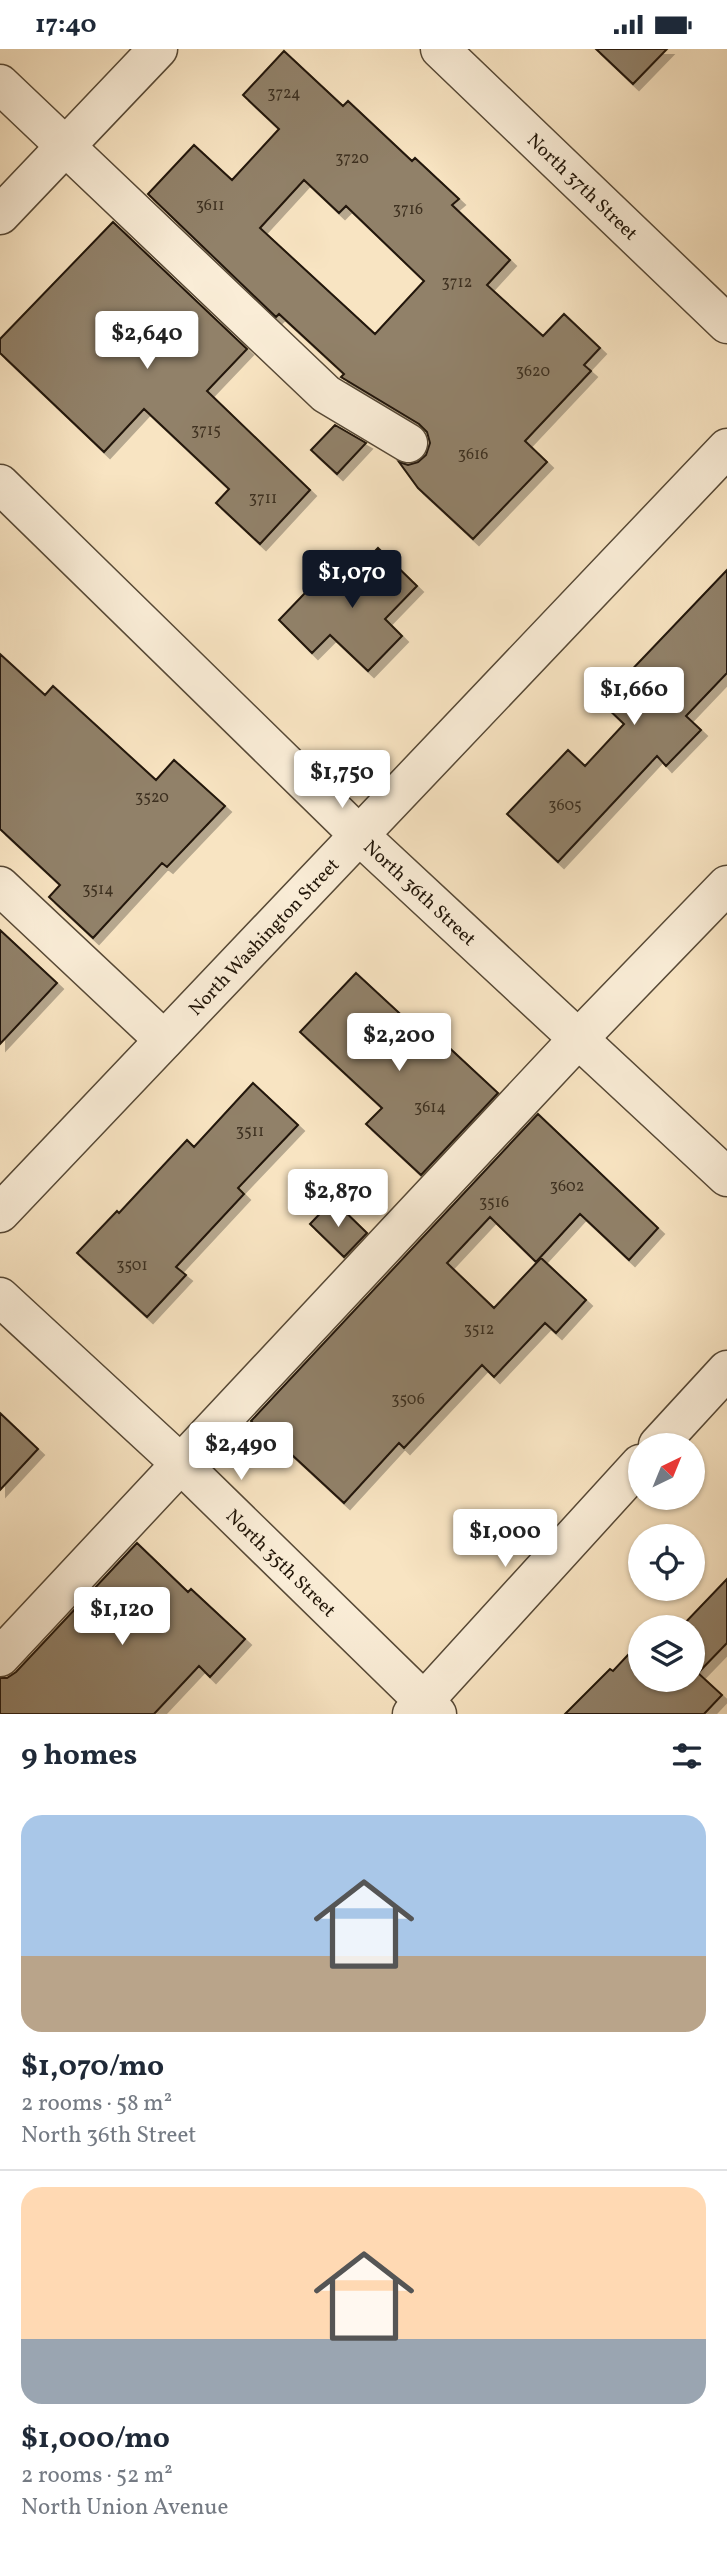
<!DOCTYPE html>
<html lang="en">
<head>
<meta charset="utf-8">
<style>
	:root { --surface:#fff; --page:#f6f6f7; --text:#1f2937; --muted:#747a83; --line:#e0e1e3; --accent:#111827 }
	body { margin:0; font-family:Vollkorn,serif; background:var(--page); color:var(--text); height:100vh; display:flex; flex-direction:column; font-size:26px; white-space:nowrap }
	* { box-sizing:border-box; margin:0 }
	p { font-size:23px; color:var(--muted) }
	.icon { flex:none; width:38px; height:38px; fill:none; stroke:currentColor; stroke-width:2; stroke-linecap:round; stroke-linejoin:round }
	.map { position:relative; height:1665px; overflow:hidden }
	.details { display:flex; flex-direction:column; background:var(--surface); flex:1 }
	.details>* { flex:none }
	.needle { width:46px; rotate:43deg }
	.tools { position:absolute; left:628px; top:1384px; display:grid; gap:14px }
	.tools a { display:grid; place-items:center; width:77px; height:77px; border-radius:50%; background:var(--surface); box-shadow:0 2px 5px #0004; font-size:35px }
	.price { position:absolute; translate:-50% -60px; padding:0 16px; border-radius:7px; background:#fff; color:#222; font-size:23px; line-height:46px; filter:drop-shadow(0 2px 4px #0008) }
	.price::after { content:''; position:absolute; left:50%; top:42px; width:21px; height:16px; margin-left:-10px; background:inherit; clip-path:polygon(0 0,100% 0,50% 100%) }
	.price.on { background:var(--accent); color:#fff }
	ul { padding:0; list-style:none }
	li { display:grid; align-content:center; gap:14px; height:371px; padding:0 21px }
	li+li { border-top:2px solid var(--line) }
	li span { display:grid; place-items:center; height:217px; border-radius:21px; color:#555 }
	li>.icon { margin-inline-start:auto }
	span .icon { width:126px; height:126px; fill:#fffc; stroke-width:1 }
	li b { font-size:30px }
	h2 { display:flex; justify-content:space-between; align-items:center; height:84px; padding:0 21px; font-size:30px }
	.status { display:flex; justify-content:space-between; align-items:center; height:49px; padding:0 35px; background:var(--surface); direction:ltr }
	.status svg { height:19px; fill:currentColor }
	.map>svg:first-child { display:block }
</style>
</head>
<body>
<div class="status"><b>17:40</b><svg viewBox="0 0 49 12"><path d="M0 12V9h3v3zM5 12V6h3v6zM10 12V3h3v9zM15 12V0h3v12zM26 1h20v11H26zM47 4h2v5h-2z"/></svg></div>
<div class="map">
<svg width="727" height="1665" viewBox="0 0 727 1665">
	<defs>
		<filter id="shadow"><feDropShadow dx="6" dy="6" stdDeviation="0" flood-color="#0004"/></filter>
	</defs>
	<rect width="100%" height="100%" fill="#f8e4c2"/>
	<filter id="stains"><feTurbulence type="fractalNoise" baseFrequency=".00286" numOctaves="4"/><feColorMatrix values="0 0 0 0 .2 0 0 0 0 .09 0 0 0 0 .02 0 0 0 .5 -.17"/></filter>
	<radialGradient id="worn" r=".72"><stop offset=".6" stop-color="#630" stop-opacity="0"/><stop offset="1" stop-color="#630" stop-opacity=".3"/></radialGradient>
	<!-- building -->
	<path fill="#918169" stroke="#211508" stroke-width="2" fill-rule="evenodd" filter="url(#shadow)" d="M 596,0 L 667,0 L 633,35 Z
		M 284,2 L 343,57 L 348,52 L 412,112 L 415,109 L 459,150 L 452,156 L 510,211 L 487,236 L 543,287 L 564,265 L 600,299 L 584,316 L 591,322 L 525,392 L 547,413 L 473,490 L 418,439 L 399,413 L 408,416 L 418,413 L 426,406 L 430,394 L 427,383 L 419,375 L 341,328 L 344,325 L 279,265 L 276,268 L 148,145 L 194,96 L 232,131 L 279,80 L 243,46 ZM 304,131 L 339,164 L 346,157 L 424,232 L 375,285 L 260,179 Z
		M 113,173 L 247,300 L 207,342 L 310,441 L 260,495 L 216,454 L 229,440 L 144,360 L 104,403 L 0,304 L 0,290 Z
		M 335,376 L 366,394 L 337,425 L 311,401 Z
		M 378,499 L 417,537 L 385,570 L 402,587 L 368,622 L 330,586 L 312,604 L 279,571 L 331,517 L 346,532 Z
		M 727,521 L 727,624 L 686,667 L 701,681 L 666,717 L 657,707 L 558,813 L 507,765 L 568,701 L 585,717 L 624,675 L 601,653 Z
		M 0,605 L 45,646 L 53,637 L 156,731 L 174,711 L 225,757 L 167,818 L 162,814 L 93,889 L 49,848 L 60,836 L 0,780 Z
		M 0,881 L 57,934 L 0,995 Z
		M 356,924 L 437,999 L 443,993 L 498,1044 L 421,1126 L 366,1075 L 382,1059 L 300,983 Z
		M 253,1034 L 298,1076 L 238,1139 L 244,1145 L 176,1218 L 186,1226 L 147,1268 L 77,1204 L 117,1162 L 119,1164 L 187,1091 L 194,1098 Z
		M 538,1065 L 658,1179 L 629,1211 L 580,1165 L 536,1213 L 490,1168 L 447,1214 L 494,1259 L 541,1209 L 586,1251 L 556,1284 L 545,1274 L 494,1328 L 482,1316 L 404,1399 L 399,1394 L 344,1454 L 278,1393 L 275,1396 L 251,1372 Z
		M 333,1151 L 367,1184 L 344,1208 L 310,1175 Z
		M 0,1364 L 38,1400 L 0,1441 Z
		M 137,1494 L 188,1543 L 191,1540 L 245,1590 L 210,1628 L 199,1617 L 154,1665 L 0,1665 L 0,1629 L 7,1629 L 16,1623 Z
		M 727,1530 L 727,1594 L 698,1624 L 722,1646 L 704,1665 L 565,1665 L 610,1620 L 613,1622 L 640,1593 L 640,1631 L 693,1631 L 693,1578 L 681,1578 Z"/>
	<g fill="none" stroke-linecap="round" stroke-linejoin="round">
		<defs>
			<g id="minor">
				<path id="s1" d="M 440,0 L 727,275"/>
				<path d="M 0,35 L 326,345 L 408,394"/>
				<path d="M 0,166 L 158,0"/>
				<path id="s2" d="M 0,435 L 359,786 L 727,1128"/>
				<path d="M 0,837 L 164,991"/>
				<path id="s3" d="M 0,1164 L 727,399"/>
				<path id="s4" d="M 0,1248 L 181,1415 L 437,1665"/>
				<path d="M 658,1396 L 727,1321"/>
				<path d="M 0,1608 L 579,989 L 727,836"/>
				<path d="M 412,1665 L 640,1415"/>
			</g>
		</defs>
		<!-- minor casing -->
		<use href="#minor" stroke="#574936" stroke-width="41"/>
		<!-- minor -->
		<use href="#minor" stroke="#faedd7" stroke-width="38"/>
	</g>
	<g text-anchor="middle" stroke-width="7" stroke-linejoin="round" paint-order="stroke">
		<!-- number labels -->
		<g font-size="16" fill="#3d3020">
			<text x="284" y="49">3724</text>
			<text x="352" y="114">3720</text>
			<text x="210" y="161">3611</text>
			<text x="408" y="165">3716</text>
			<text x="457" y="238">3712</text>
			<text x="533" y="327">3620</text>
			<text x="206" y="386">3715</text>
			<text x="473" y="410">3616</text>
			<text x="263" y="454">3711</text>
			<text x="152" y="753">3520</text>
			<text x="565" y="761">3605</text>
			<text x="98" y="845">3514</text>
			<text x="430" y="1063">3614</text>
			<text x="250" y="1087">3511</text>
			<text x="567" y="1142">3602</text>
			<text x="494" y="1158">3516</text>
			<text x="132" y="1221">3501</text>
			<text x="479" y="1285">3512</text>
			<text x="408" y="1355">3506</text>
		</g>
		<!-- street labels -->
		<g font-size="19" fill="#211508" stroke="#faedd7">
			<text dy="7" stroke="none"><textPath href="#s1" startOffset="198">North 37th Street</textPath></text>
			<text dy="7" stroke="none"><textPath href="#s2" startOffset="586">North 36th Street</textPath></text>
			<text dy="7" stroke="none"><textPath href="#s3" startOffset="382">North Washington Street</textPath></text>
			<text dy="7" stroke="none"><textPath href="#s4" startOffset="387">North 35th Street</textPath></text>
		</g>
	</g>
	<rect width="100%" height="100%" filter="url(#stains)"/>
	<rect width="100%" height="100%" fill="url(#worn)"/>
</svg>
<div class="tools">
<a><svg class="needle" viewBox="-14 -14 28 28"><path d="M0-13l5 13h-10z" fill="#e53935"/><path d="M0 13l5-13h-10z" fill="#747a83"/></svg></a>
<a><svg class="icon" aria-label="locate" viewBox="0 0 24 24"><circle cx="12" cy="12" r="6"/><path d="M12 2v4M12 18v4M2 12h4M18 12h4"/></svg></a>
<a><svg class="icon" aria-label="layers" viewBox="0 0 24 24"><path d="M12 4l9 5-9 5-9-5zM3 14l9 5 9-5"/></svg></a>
</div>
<b class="price" style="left:147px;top:322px">$2,640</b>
<b class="price on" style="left:352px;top:561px">$1,070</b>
<b class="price" style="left:634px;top:678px">$1,660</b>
<b class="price" style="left:342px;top:761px">$1,750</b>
<b class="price" style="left:399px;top:1024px">$2,200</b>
<b class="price" style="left:338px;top:1180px">$2,870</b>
<b class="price" style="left:241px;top:1433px">$2,490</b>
<b class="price" style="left:505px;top:1520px">$1,000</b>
<b class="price" style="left:122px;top:1598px">$1,120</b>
</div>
<section class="details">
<h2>9 homes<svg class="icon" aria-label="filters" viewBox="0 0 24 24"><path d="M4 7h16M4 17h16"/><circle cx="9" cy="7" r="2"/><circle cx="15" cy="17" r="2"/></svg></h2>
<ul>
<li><span style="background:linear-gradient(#a9c7e8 65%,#b9a48a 0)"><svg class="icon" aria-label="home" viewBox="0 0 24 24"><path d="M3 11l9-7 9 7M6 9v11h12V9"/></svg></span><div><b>$1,070/mo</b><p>2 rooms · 58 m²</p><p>North 36th Street</p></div></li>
<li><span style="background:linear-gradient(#ffd9b3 70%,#9aa5b1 0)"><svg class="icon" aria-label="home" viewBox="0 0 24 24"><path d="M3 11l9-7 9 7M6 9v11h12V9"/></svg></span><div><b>$1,000/mo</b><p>2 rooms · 52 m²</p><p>North Union Avenue</p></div></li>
</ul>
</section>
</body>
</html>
